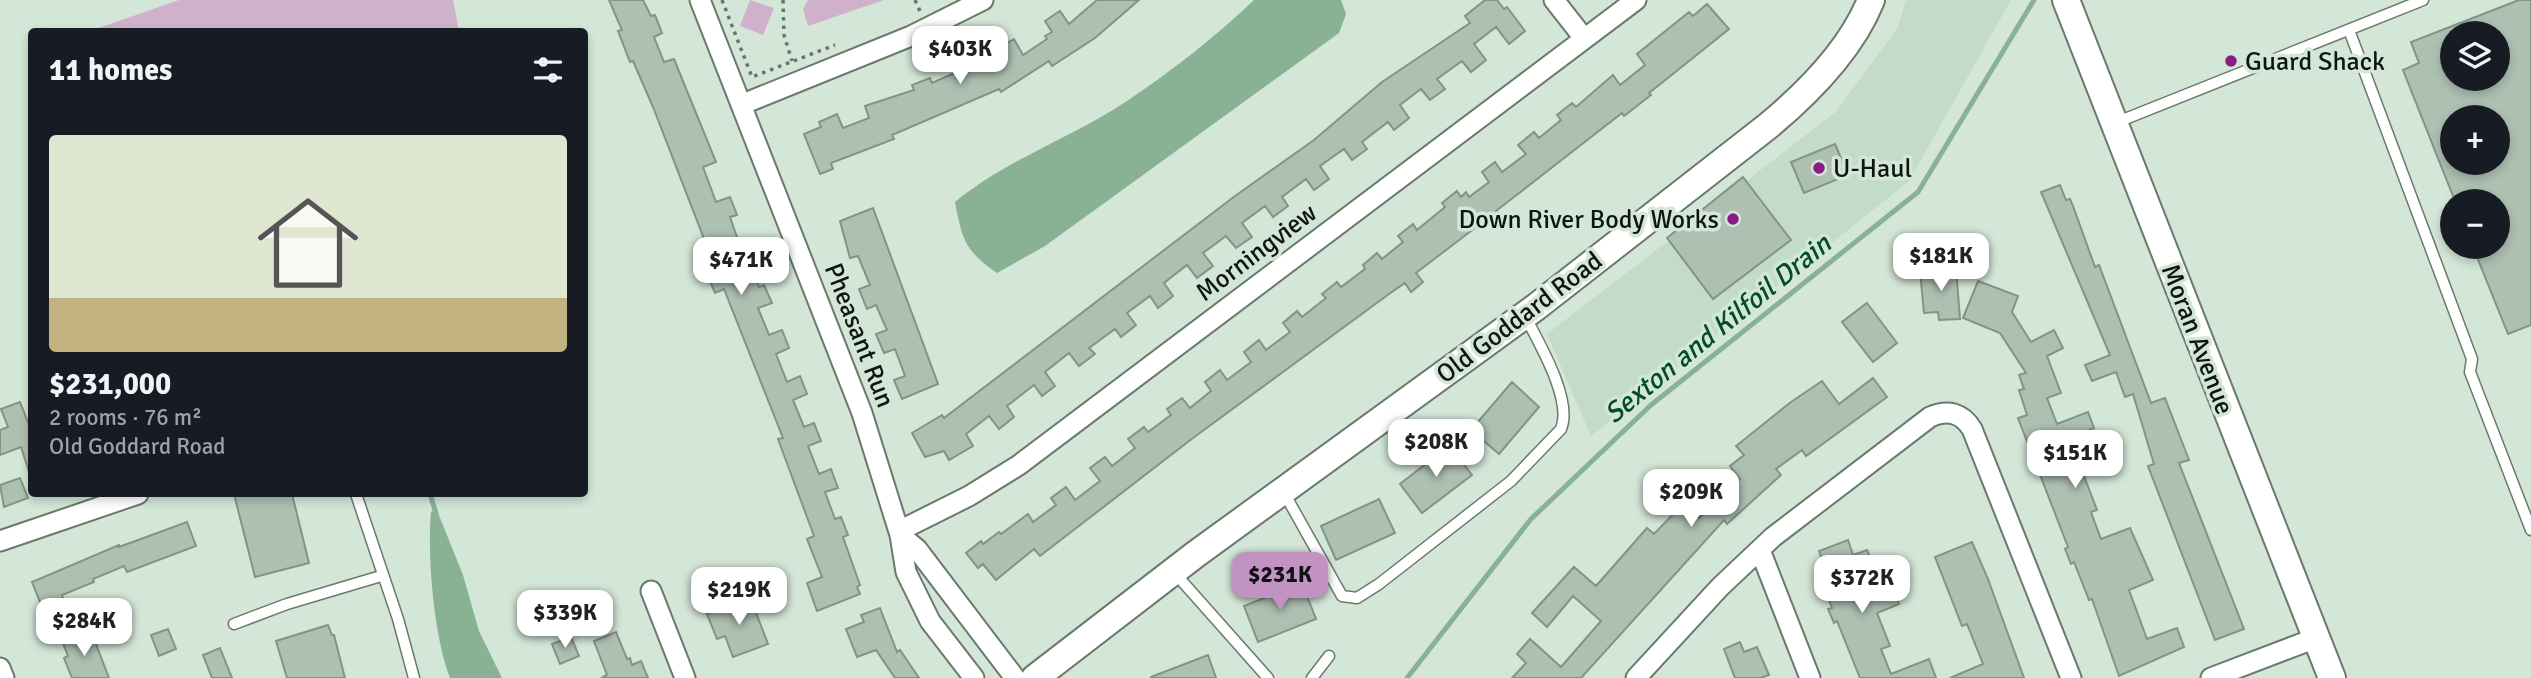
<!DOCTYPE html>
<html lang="en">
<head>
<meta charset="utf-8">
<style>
	:root { --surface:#171b24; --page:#20242c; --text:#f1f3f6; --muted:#9ea1a6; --accent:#c293c2 }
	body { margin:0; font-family:Signika,sans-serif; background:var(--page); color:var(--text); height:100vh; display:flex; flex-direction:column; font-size:26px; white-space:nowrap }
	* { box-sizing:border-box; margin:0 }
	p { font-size:23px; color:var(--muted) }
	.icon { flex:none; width:38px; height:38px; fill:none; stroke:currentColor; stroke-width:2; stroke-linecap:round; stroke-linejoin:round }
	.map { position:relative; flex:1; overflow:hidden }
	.panel { position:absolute; left:28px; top:28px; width:560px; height:469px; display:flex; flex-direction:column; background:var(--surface); border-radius:7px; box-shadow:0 4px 10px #0003 }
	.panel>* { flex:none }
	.controls { position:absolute; left:2440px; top:21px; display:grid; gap:14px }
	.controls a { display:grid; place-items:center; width:70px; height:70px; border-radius:50%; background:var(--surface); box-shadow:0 4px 10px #0003; font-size:35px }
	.price { position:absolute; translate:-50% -60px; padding:0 16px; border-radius:14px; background:#fff; color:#222; font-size:23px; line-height:46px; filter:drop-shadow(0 2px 4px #0008) }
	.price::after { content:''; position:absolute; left:50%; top:42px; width:21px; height:16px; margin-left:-10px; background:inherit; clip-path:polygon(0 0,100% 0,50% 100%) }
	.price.on { background:var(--accent); color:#111 }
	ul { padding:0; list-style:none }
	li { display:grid; align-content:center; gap:14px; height:371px; padding:0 21px }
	li span { display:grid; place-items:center; height:217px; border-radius:7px; color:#555 }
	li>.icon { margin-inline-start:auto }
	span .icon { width:126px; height:126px; fill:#fffc; stroke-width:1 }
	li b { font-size:30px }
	h2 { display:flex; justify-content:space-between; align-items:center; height:84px; padding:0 21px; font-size:30px }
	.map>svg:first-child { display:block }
</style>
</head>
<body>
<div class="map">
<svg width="2531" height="678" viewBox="0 0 2531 678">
	<rect width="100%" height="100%" fill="#d3e6d7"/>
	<!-- built -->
	<path fill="#c2dcc8" d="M 1906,0 L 2011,0 L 1909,181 L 1591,436 L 1547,334 L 1836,112 L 1898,27 Z"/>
	<!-- green -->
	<path fill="#d0b1cb" d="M 179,0 L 453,0 L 459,31 L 90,31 Z
		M 750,0 L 774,8 L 763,35 L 740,26 Z
		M 808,0 L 884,0 L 808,26 L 803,9 Z"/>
	<!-- water -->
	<path fill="#88b293" d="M 1254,0 L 1341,0 L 1346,14 L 1339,33 L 1045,246 L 997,273 C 965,251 962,239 955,202 C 1007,159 1072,138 1127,101 C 1172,71 1215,37 1254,0 Z
		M 436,508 L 463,575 L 479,631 L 502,678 L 450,678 C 434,637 427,557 431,512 Z"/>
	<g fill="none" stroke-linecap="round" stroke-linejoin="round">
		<!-- stream -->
		<path stroke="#88b293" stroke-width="5" d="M 430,494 L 436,513
			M 1407,678 L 1531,519 L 1651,405 L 1918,192 L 2034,0"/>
	</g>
	<!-- building -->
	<path fill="#aec0b2" stroke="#829486" stroke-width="2" fill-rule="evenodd" d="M 609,0 L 643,0 L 651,16 L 655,15 L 662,33 L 654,37 L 664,62 L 674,59 L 716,162 L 703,167 L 716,202 L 730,197 L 737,215 L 730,217 L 739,243 L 747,240 L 754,258 L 748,260 L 759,287 L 764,285 L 772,303 L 758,308 L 769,335 L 782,330 L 789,348 L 776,354 L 787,382 L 800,376 L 807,394 L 793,400 L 804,427 L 814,423 L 821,441 L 808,446 L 819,474 L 831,469 L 838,488 L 825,492 L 835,519 L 841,517 L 848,535 L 843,537 L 860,585 L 857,587 L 860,594 L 817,611 L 807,583 L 822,577 L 807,539 L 814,536 L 778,439 L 783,438 L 724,289 L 715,293 L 709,279 L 718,275 L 653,107 L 633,61 L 630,62 L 618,31 L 622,30 Z
		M 1097,0 L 1139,0 L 1095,38 L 1052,66 L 1049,61 L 1001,92 L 999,89 L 892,135 L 894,139 L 831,163 L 833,169 L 820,174 L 804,134 L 821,127 L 819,122 L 837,114 L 843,128 L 869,118 L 865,106 L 914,90 L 912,85 L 930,78 L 932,83 L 959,71 L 957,66 L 974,57 L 976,61 L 1014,39 L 1023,55 L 1047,39 L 1045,36 L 1052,32 L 1045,21 L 1060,11 L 1069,24 Z
		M 1485,0 L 1497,0 L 1504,9 L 1507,7 L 1525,31 L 1509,44 L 1496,27 L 1474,44 L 1486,60 L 1471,72 L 1462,61 L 1437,79 L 1445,89 L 1430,100 L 1421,89 L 1400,105 L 1409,118 L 1394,130 L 1388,122 L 1362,142 L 1367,149 L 1352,160 L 1344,149 L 1320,166 L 1329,179 L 1314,190 L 1306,179 L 1282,197 L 1288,206 L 1273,217 L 1265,206 L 1242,223 L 1252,237 L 1236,248 L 1226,236 L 1203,253 L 1213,266 L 1197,278 L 1187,265 L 1164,283 L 1173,296 L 1158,308 L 1150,296 L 1127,313 L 1136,325 L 1121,337 L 1115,329 L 1089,348 L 1095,354 L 1079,366 L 1069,353 L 1045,372 L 1055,386 L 1042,396 L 1034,385 L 1007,406 L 1014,417 L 999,429 L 989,416 L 966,434 L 973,446 L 949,460 L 944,451 L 925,457 L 912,433 L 942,415 L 944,418 L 1235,196 L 1314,140 L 1382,82 L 1470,23 L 1465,16 Z
		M 2519,0 L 2531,0 L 2531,325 L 2508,334 L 2473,247 L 2497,247 L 2497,201 L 2455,201 L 2403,70 L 2419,63 L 2411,42 ZM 2452,33 L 2497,33 L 2497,79 L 2452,79 ZM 2452,117 L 2497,117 L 2497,163 L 2452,163 Z
		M 1707,4 L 1729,29 L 1649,93 L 1651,95 L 1624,116 L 1622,113 L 1496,211 L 1503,220 L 1491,229 L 1484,221 L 1416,273 L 1423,282 L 1411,292 L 1405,283 L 1389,294 L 1193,438 L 1040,556 L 1034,549 L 996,580 L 983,564 L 978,568 L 966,553 L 981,541 L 983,544 L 999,532 L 1001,534 L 1028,514 L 1033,522 L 1056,505 L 1051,498 L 1066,487 L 1075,500 L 1100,481 L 1090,468 L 1105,457 L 1112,466 L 1135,448 L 1128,439 L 1144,427 L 1148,432 L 1171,415 L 1167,409 L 1182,398 L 1190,408 L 1211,391 L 1205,382 L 1220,370 L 1227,380 L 1251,362 L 1244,352 L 1259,340 L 1266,350 L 1290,332 L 1283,323 L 1297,311 L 1302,317 L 1326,298 L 1322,294 L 1337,282 L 1341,287 L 1365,269 L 1363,265 L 1377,253 L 1382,259 L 1403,242 L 1398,236 L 1413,224 L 1417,230 L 1445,207 L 1442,203 L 1457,191 L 1461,197 L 1466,192 L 1469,197 L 1489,182 L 1482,172 L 1495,162 L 1502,172 L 1526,154 L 1518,145 L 1534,132 L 1539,138 L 1561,120 L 1557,115 L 1572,103 L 1576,107 L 1613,75 L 1620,85 L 1645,65 L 1637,54 L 1689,12 L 1693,16 Z
		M 1835,144 L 1848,175 L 1804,193 L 1791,162 Z
		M 1743,177 L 1791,240 L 1713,299 L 1667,238 Z
		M 2060,185 L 2066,200 L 2070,199 L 2073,206 L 2095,267 L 2099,265 L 2151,403 L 2165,398 L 2189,460 L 2179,463 L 2244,629 L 2215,640 L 2148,466 L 2154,464 L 2133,394 L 2125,397 L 2116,372 L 2092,381 L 2085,365 L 2110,355 L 2041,192 Z
		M 873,208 L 938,384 L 902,399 L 894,380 L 905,376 L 895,349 L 884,353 L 876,334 L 887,330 L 876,305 L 867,309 L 859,289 L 870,285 L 858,256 L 850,258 L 840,221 Z
		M 1956,268 L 1960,319 L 1939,320 L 1938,312 L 1924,313 L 1920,271 Z
		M 1978,281 L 2018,296 L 2012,312 L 2031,342 L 2054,330 L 2063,348 L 2047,356 L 2061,393 L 2047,398 L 2057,424 L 2088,412 L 2094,428 L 2077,435 L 2090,469 L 2082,471 L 2097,510 L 2091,512 L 2101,539 L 2130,528 L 2153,580 L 2129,590 L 2147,639 L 2177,628 L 2184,647 L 2119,676 L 2092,599 L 2089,600 L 2074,562 L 2071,564 L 2065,549 L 2068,547 L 2018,418 L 2027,415 L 2019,390 L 2024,389 L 2019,375 L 2026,373 L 2000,333 L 1963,318 Z
		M 1867,303 L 1897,343 L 1873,362 L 1842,322 Z
		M 1873,378 L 1887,397 L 1806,456 L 1802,450 L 1776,469 L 1781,475 L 1727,524 L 1724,520 L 1581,678 L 1512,678 L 1526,663 L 1517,654 L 1530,639 L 1561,667 L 1601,621 L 1573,596 L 1547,627 L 1532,613 L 1574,567 L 1596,586 L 1647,528 L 1654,534 L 1684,503 L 1699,518 L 1740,479 L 1730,466 L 1744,455 L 1736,446 L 1791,402 L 1822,381 L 1839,404 Z
		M 1512,382 L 1539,407 L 1499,454 L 1471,430 Z
		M 20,402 L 32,432 L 29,472 L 21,447 L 0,455 L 0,430 L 8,427 L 1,409 Z
		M 1449,446 L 1472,475 L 1422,513 L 1400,484 Z
		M 20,478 L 28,498 L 4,507 L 0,485 Z
		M 234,494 L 292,494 L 309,563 L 255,577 Z
		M 1379,499 L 1395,533 L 1336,560 L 1321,526 Z
		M 187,522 L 196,546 L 127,572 L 124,566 L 93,579 L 94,582 L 62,595 L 65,604 L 44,612 L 32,582 L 119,545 L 119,547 Z
		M 1848,540 L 1853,555 L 1867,550 L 1873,564 L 1844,575 L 1854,601 L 1892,586 L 1899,604 L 1877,613 L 1890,646 L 1881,649 L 1891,674 L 1929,659 L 1936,678 L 1860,678 L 1837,621 L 1834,623 L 1828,609 L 1832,608 L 1816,568 L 1824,565 L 1819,551 Z
		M 1972,542 L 1988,579 L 2024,678 L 1950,678 L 1983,664 L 1967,624 L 1962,626 L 1935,557 Z
		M 1302,583 L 1316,619 L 1258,642 L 1244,606 Z
		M 750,597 L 768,644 L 733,657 L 725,636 L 717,639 L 707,614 Z
		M 880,608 L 897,652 L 900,650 L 919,678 L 895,678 L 876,650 L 857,657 L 846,629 L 864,622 L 861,615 Z
		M 328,625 L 332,635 L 334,635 L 345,678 L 287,678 L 276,641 Z
		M 168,629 L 176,649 L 159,656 L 151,635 Z
		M 91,631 L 109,678 L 72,678 L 64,658 L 68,656 L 62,641 Z
		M 616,632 L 627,659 L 630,658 L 632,665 L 641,661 L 648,678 L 601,678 L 607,675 L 594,641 Z
		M 571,637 L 579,656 L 560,664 L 552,644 Z
		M 1740,642 L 1744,652 L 1757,647 L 1769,675 L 1761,678 L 1735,678 L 1724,649 Z
		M 220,648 L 232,678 L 212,678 L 203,655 Z
		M 1208,655 L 1216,678 L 1151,678 L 1151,677 Z"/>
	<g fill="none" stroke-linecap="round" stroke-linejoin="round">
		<defs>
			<path id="lane" d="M 2349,30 L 2472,359 L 2470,372 L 2531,530
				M 2115,123 L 2423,0
				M 1283,491 L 1342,596 L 1357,598 L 1379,584 L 1511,481 L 1561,429 C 1573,400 1539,343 1525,316
				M 356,494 L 398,619 L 414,678
				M 1173,571 L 1268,678
				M 234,624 L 287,604 L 381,576
				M 1312,678 L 1329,656"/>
			<path id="street" d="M 700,0 L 862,413 L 900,535 L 906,572 L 930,621 L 974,678
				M 1554,0 L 1583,37
				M 743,104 L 911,36 L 983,0
				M 899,531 L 969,496 L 1019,465 L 1636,0
				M 900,535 L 917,549 L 1015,678
				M 0,541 L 138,494
				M 1760,550 L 1810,678
				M 651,591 L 685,678
				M 0,668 L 4,678
				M 1636,678 L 1720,587 L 1773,537 L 1930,417 C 1948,409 1962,413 1972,429 L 2071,678
				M 2211,678 L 2316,638"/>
			<path id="secondary" d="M 2066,0 L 2332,678
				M 1035,678 L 1196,554 L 1536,307 L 1768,126 C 1809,92 1851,50 1871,0"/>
		</defs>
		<!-- lane casing -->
		<use href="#lane" stroke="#697a6d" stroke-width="13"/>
		<!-- street casing -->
		<use href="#street" stroke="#697a6d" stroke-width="23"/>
		<!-- secondary casing -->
		<use href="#secondary" stroke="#697a6d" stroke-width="30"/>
		<!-- path -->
		<path stroke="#69756c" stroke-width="3.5" stroke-dasharray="3.5 5" stroke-linecap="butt" d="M 722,0 L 752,77 L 835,45
			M 783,0 L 784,35 L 792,61
			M 915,0 L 920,11"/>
		<!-- lane -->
		<use href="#lane" stroke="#fff" stroke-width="10"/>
		<!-- street -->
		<use href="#street" stroke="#fff" stroke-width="19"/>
		<!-- secondary -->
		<use href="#secondary" stroke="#fff" stroke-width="26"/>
	</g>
	<!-- markers -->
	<g fill="#891d82" stroke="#d3e6d7" stroke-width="2.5">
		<circle cx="2231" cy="61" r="7"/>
		<circle cx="1819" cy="168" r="7"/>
		<circle cx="1733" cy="219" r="7"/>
	</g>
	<g text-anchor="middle" stroke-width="7" stroke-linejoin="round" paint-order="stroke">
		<!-- poi labels -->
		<g font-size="26" fill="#0e1510" stroke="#d3e6d7" text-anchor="start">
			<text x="2245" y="70">Guard Shack</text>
			<text x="1833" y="177">U-Haul</text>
			<text x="1719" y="228" text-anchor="end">Down River Body Works</text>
		</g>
		<!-- street labels -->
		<g font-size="26" fill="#0e1510" stroke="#d3e6d7">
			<text transform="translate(1256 252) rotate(-37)" y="9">Morningview</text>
			<text transform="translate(1519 317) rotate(-37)" y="9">Old Goddard Road</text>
			<text transform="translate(860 335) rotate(69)" y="9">Pheasant Run</text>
			<text transform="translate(2198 339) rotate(69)" y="9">Moran Avenue</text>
		</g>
		<!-- water labels -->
		<g font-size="28" font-style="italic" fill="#034c25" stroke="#d3e6d7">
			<text transform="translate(1717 328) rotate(-39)" y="10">Sexton and Kilfoil Drain</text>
		</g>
	</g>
</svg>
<div class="controls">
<a><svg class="icon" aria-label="layers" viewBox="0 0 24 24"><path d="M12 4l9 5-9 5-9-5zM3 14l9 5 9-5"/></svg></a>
<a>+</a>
<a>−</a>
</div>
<b class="price" style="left:960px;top:86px">$403K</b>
<b class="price" style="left:1941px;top:293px">$181K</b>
<b class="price" style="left:741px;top:297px">$471K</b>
<b class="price" style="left:1436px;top:479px">$208K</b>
<b class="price" style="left:2075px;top:490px">$151K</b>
<b class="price" style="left:1691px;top:529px">$209K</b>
<b class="price on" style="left:1280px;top:612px">$231K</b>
<b class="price" style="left:1862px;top:615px">$372K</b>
<b class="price" style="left:739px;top:627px">$219K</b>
<b class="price" style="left:565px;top:650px">$339K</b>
<b class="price" style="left:84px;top:658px">$284K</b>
<section class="panel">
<h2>11 homes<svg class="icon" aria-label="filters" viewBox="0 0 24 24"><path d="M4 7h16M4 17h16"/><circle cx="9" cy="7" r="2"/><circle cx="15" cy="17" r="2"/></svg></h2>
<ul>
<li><span style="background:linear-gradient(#dfe7d0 75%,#c2b280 0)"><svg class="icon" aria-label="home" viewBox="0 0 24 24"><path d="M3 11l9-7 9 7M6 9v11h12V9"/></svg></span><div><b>$231,000</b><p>2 rooms · 76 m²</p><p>Old Goddard Road</p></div></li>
</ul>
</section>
</div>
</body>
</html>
